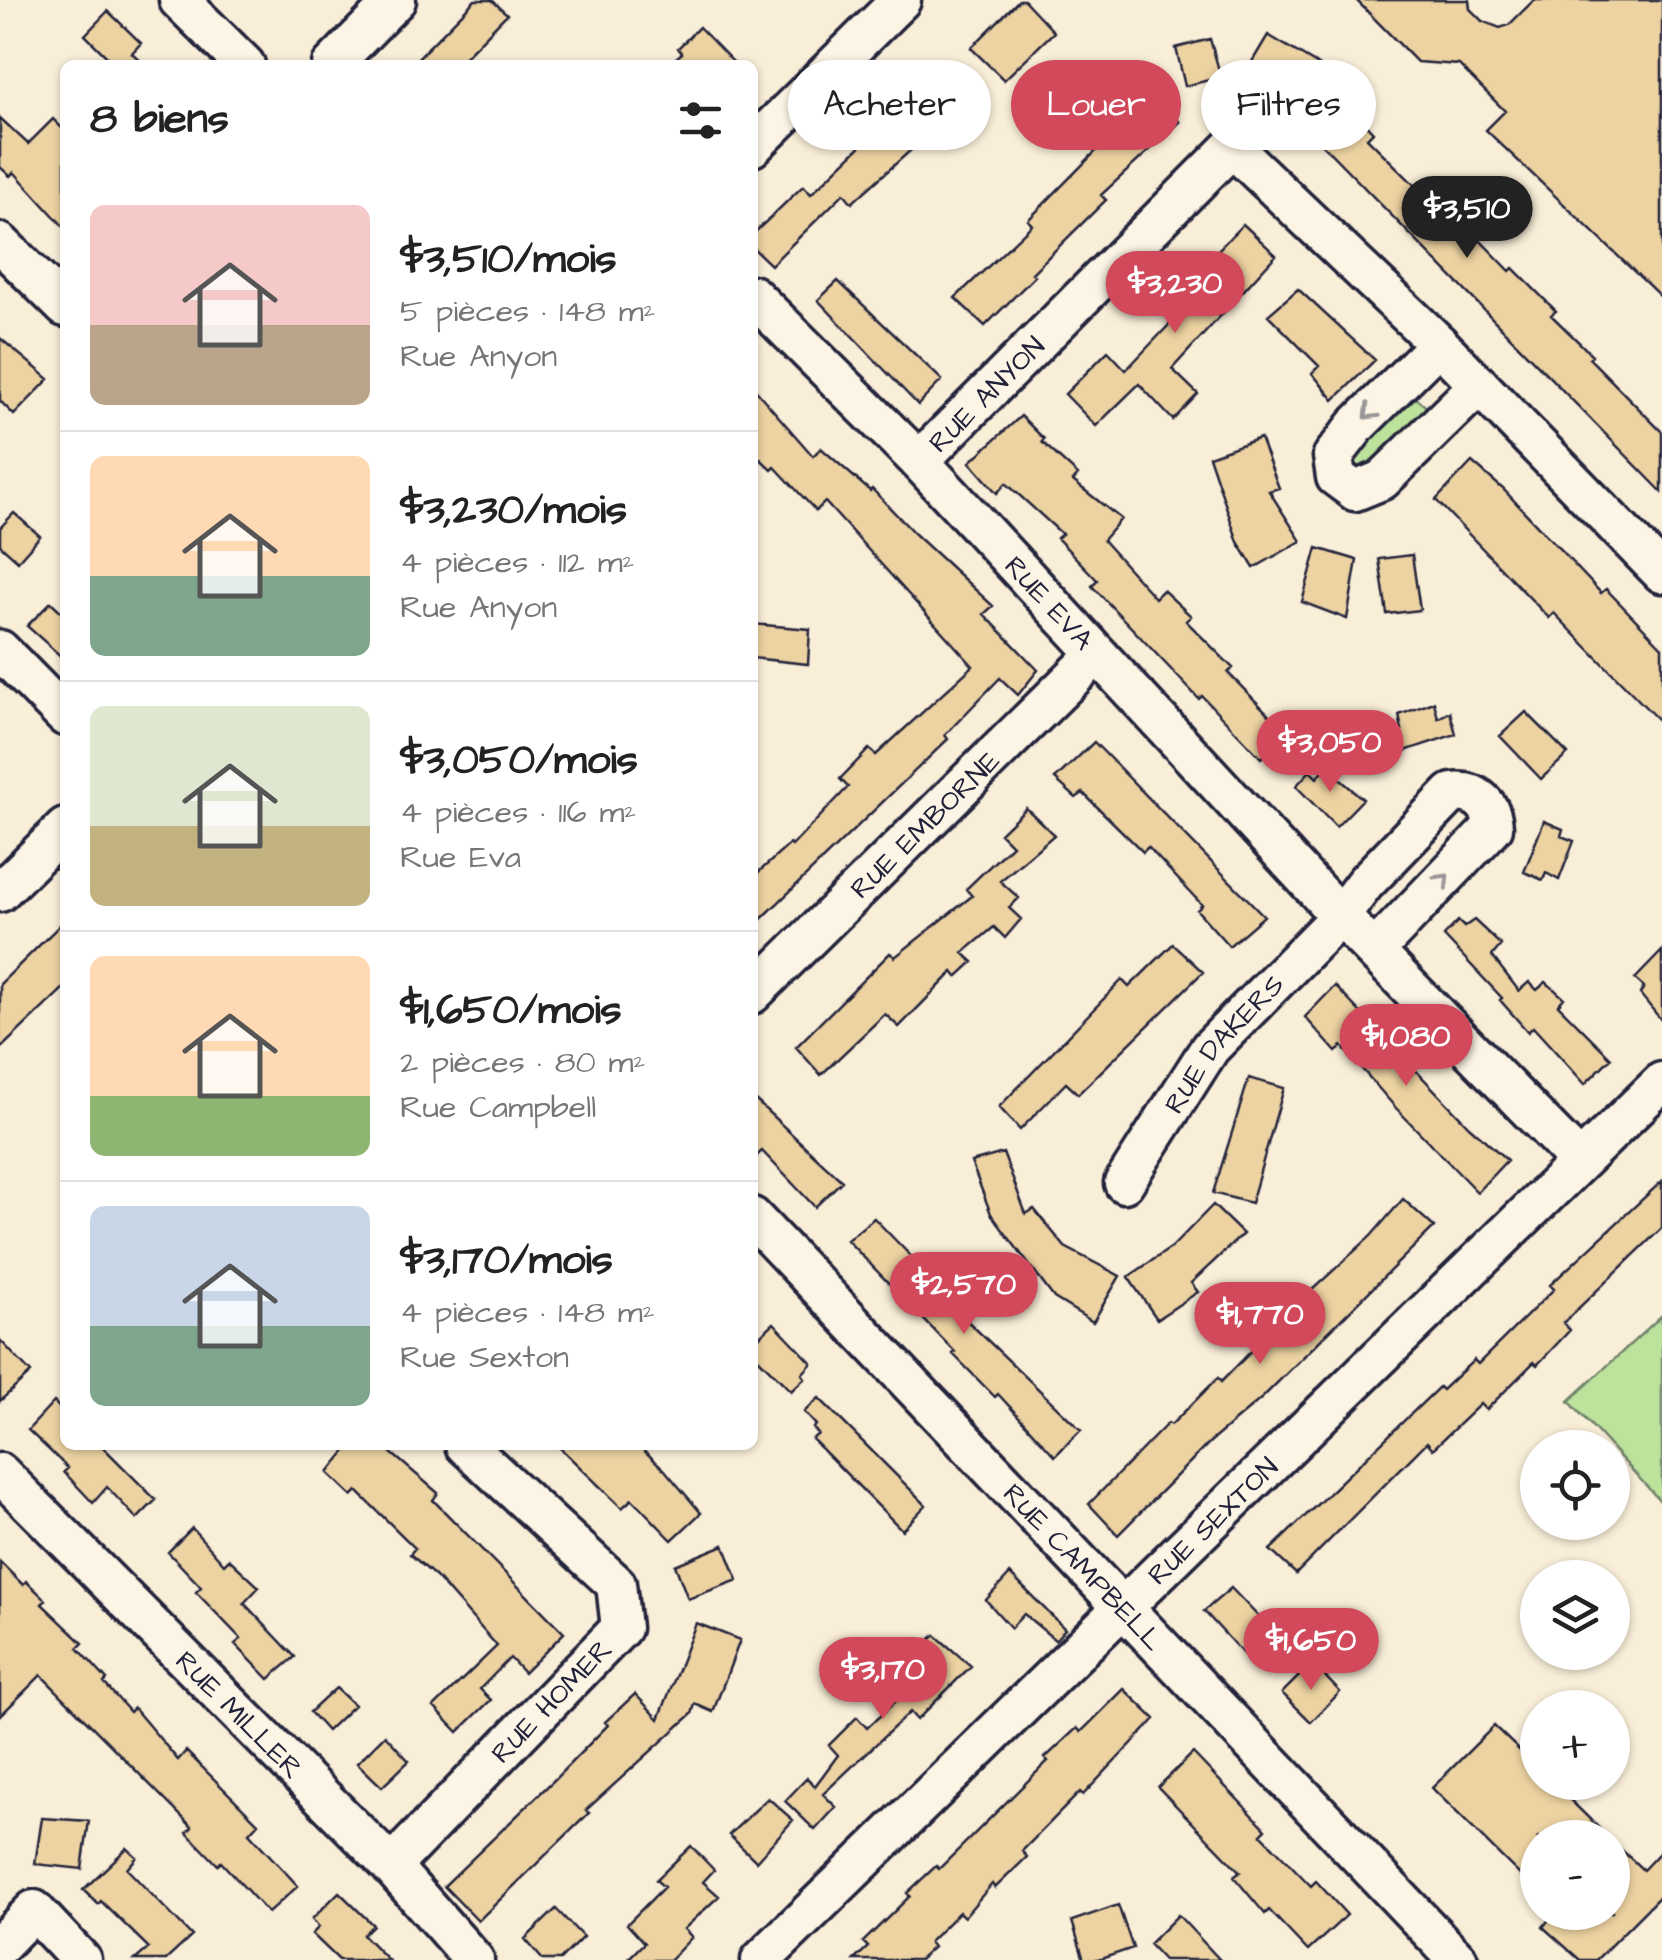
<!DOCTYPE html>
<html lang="fr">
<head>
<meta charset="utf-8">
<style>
	:root { --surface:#fff; --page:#f6f6f6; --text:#222; --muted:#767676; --line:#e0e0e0; --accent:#d1495b }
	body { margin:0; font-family:"Architects Daughter",sans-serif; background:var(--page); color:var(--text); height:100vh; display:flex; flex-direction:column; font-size:38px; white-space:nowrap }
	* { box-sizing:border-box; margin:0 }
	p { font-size:32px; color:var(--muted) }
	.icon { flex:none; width:55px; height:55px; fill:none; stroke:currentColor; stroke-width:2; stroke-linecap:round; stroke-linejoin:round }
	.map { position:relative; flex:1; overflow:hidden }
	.side { position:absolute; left:60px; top:60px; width:698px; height:1390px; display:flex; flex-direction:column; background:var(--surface); border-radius:15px; box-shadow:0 2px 8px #0004 }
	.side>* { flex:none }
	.hud { position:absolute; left:788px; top:60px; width:722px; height:90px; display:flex; gap:20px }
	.controls { position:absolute; left:1520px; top:1430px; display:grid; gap:20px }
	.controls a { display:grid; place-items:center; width:110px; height:110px; border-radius:50%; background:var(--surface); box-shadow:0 2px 8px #0004; font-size:50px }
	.price { position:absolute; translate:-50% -85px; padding:0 22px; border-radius:35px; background:var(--accent); color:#fff; font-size:32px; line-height:65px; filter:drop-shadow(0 2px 5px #0008) }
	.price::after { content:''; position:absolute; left:50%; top:60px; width:30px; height:22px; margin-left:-15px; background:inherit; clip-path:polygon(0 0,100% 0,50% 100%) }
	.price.current { background:#222; color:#fff }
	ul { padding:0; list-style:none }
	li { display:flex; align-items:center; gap:30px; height:250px; padding:0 30px }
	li+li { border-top:2px solid var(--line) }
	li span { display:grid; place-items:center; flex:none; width:280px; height:200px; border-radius:15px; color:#555 }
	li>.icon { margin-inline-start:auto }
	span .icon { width:120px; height:120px; fill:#fffc; stroke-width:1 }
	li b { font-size:42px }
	h2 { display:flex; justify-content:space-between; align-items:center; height:120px; padding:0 30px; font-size:42px }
	.pill { padding:0 35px; border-radius:45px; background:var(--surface); box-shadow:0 2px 8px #0004; font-size:35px; line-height:90px }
	.pill.current { background:var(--accent); color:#fff }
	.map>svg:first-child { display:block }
</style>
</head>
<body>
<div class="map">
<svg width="1662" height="1960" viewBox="0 0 1662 1960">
	<rect width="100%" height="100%" fill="#f9eed8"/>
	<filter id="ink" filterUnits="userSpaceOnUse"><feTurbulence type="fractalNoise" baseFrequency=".01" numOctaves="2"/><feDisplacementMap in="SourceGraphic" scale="20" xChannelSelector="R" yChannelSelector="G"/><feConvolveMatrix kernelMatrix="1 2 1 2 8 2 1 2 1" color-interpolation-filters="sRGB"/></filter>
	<g filter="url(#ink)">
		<!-- green -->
		<path fill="#bde29c" stroke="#70826c" stroke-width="2.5" d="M 1413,396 L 1429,409 L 1367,468 L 1354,465 L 1354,448 Z
			M 1662,1315 L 1662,1503 L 1569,1401 Z"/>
		<!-- building -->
		<path fill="#edd3a2" stroke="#22223b" stroke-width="2.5" d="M 475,0 L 492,0 L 507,14 L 457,65 L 411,65 Z
			M 1019,0 L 1024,0 L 1054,32 L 1004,80 L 971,48 Z
			M 1356,0 L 1469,0 L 1470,9 L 1482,21 L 1500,28 L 1509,25 L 1534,0 L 1662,0 L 1662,298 L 1486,130 L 1505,111 L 1459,65 L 1417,62 Z
			M 108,11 L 141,43 L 132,53 L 145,65 L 115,65 L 85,35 Z
			M 699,27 L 736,65 L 668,65 L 682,53 L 678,48 Z
			M 1268,35 L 1330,72 L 1325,81 L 1373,132 L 1367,138 L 1465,235 L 1470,230 L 1510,271 L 1513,268 L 1556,311 L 1551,315 L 1592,355 L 1589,358 L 1662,432 L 1662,492 L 1312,134 L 1329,118 L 1247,70 Z
			M 1210,39 L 1221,77 L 1185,86 L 1176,48 Z
			M 930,79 L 958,108 L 933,134 L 931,132 L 852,203 L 844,193 L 771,265 L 752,247 L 752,235 L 803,186 L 811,194 Z
			M 1149,91 L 1180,122 L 1101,195 L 1106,200 L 1032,273 L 1035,276 L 985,326 L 955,298 L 1032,225 L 1028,220 L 1102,145 L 1096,139 Z
			M 0,118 L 28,144 L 53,119 L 65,131 L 65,228 L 14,172 L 10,176 L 0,167 Z
			M 1243,224 L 1276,255 L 1172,369 L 1198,394 L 1173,420 L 1139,384 L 1096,426 L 1065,394 L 1108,351 L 1126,370 L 1205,287 L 1193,276 Z
			M 838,281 L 942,380 L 918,405 L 818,300 Z
			M 1298,289 L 1375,360 L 1334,400 L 1312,373 L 1319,366 L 1268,315 Z
			M 0,338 L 49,379 L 14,415 L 0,401 Z
			M 752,386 L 813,456 L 821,448 L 870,491 L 872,489 L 915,534 L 993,606 L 984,614 L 1038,670 L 1018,695 L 1000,678 L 945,735 L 948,739 L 752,928 L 752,878 L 790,844 L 792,846 L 848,787 L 840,779 L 869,749 L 876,755 L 973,666 L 825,502 L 816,511 L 775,467 L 772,470 L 752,451 Z
			M 1021,416 L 1044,439 L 1042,442 L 1078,475 L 1073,481 L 1121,519 L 1103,540 L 1155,598 L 1163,590 L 1191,616 L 1186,621 L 1233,668 L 1228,673 L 1286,732 L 1261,758 L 1202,696 L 1199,699 L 1092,586 L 1097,580 L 1057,538 L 1062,534 L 1006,483 L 997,493 L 970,462 Z
			M 1260,438 L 1279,488 L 1269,491 L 1301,541 L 1254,568 L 1238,542 L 1209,456 Z
			M 1472,462 L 1503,489 L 1601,593 L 1606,589 L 1662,647 L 1662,724 L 1554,613 L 1549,618 L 1436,500 Z
			M 14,513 L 40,536 L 18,561 L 0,545 L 0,528 Z
			M 1317,548 L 1357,560 L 1347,619 L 1302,602 Z
			M 1412,555 L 1420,610 L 1387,614 L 1379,559 Z
			M 51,602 L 65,615 L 65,660 L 27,626 Z
			M 752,624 L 810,629 L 808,664 L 752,658 Z
			M 1434,702 L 1438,718 L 1450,712 L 1456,734 L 1405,751 L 1396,731 L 1402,730 L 1399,715 Z
			M 1526,712 L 1568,754 L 1541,779 L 1500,736 Z
			M 1094,742 L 1264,916 L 1229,946 L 1197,910 L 1202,905 L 1148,847 L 1143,852 L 1083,793 L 1076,798 L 1055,779 Z
			M 1326,767 L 1363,799 L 1336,827 L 1296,786 L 1310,771 L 1317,778 Z
			M 1026,808 L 1054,835 L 1000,881 L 1019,898 L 1009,908 L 1021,919 L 1005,938 L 994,927 L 963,953 L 973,962 L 957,977 L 953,972 L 899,1027 L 885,1014 L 821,1075 L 796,1047 L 890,953 L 895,957 L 972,896 L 966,889 L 1012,845 L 1000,833 Z
			M 1544,821 L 1563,829 L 1561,836 L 1574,841 L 1559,880 L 1546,873 L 1543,880 L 1524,872 Z
			M 65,920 L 65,987 L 0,1049 L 0,984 Z
			M 1474,920 L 1501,945 L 1492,956 L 1519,991 L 1529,982 L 1537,990 L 1546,982 L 1564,998 L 1558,1005 L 1611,1058 L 1585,1084 L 1533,1027 L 1528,1032 L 1500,1000 L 1502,998 L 1444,936 L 1458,921 L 1464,927 Z
			M 1173,944 L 1203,972 L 1078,1094 L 1066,1083 L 1020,1130 L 999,1107 L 1122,980 L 1129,987 Z
			M 1662,951 L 1662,1021 L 1640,994 L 1644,987 L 1635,979 Z
			M 1335,986 L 1469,1126 L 1507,1160 L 1477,1192 L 1395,1107 L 1342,1046 L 1336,1052 L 1305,1017 Z
			M 1249,1078 L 1284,1088 L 1251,1203 L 1213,1193 Z
			M 752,1097 L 842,1181 L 815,1207 L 762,1151 L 752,1160 Z
			M 1003,1153 L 1026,1214 L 1034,1209 L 1065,1247 L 1120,1276 L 1093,1322 L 1054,1298 L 991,1214 L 971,1162 Z
			M 1662,1181 L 1662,1228 L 1563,1323 L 1570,1330 L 1537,1365 L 1534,1362 L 1486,1410 L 1480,1404 L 1433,1449 L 1427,1442 L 1296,1574 L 1270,1550 L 1439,1387 L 1442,1390 L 1474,1360 L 1478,1364 L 1554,1289 L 1550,1285 Z
			M 1403,1199 L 1434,1227 L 1262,1398 L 1210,1442 L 1118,1535 L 1089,1504 L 1168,1423 L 1171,1425 L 1218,1378 L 1221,1382 L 1276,1326 L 1266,1317 L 1289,1292 L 1299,1302 L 1371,1236 Z
			M 1213,1205 L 1243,1234 L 1191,1283 L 1198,1292 L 1157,1319 L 1128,1277 L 1172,1247 Z
			M 874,1218 L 960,1307 L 956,1310 L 1081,1430 L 1055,1456 L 998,1394 L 995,1397 L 953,1354 L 955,1352 L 847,1240 Z
			M 774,1323 L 812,1363 L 802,1374 L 805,1378 L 791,1391 L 752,1352 L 752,1343 Z
			M 0,1340 L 31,1373 L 0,1401 Z
			M 819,1398 L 926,1505 L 902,1530 L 812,1439 L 818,1434 L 813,1428 L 816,1425 L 804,1412 Z
			M 54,1402 L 65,1413 L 65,1445 L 101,1445 L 156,1500 L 137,1519 L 107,1487 L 93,1503 L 64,1472 L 68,1468 L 28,1430 Z
			M 351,1445 L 382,1445 L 438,1493 L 433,1500 L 564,1633 L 524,1673 L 510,1658 L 480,1689 L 491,1700 L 458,1732 L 434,1707 L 497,1646 L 436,1577 L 410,1554 L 415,1548 L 357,1491 L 352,1496 L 328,1473 Z
			M 557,1445 L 638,1445 L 664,1469 L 701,1513 L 672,1540 L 632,1499 L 622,1508 Z
			M 192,1528 L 224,1564 L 229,1559 L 259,1587 L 244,1603 L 295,1657 L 269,1679 L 235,1644 L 241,1639 L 196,1592 L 201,1587 L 168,1552 Z
			M 724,1545 L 738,1580 L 688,1599 L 675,1565 Z
			M 0,1562 L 23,1585 L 26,1581 L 46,1600 L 42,1604 L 83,1643 L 78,1648 L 107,1680 L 104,1683 L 130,1712 L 134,1708 L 178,1760 L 186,1751 L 258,1823 L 249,1833 L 298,1886 L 268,1913 L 221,1862 L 218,1865 L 187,1833 L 192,1827 L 41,1675 L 0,1716 Z
			M 1010,1574 L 1065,1629 L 1055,1640 L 1024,1614 L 1011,1628 L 986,1600 Z
			M 1231,1588 L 1273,1632 L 1246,1657 L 1204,1611 Z
			M 696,1623 L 740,1640 L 713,1712 L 695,1704 L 692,1714 L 586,1810 L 589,1813 L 478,1921 L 444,1886 L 555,1779 L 608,1725 L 605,1722 L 635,1694 L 659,1719 Z
			M 935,1635 L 971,1666 L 917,1720 L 910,1712 L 823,1794 L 836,1807 L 815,1830 L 785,1801 L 807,1778 L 815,1786 L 838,1755 L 829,1745 L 857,1717 L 867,1728 L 897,1700 L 883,1687 Z
			M 1312,1663 L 1340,1692 L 1311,1722 L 1282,1693 Z
			M 336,1688 L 354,1705 L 327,1731 L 310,1712 Z
			M 1124,1689 L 1155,1719 L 1083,1795 L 1080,1792 L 1022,1851 L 1027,1857 L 995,1888 L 992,1884 L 964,1917 L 959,1912 L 929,1942 L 933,1947 L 919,1960 L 854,1960 L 868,1947 L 863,1942 L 910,1896 L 907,1893 L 936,1866 L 939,1869 L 1048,1761 L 1045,1758 L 1077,1728 L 1081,1732 Z
			M 1494,1726 L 1538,1768 L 1538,1782 L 1552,1782 L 1609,1838 L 1538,1838 L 1538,1893 L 1432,1788 Z
			M 385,1735 L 409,1761 L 382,1787 L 357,1763 Z
			M 1193,1753 L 1266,1829 L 1261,1834 L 1311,1886 L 1316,1881 L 1347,1915 L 1308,1951 L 1269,1910 L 1265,1914 L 1234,1877 L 1240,1872 L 1158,1787 Z
			M 768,1798 L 793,1820 L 756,1861 L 729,1835 Z
			M 42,1818 L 89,1821 L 82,1869 L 35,1864 Z
			M 1612,1841 L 1643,1870 L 1662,1850 L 1662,1894 L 1596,1960 L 1580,1960 L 1543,1927 L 1555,1912 L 1612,1912 Z
			M 691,1846 L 714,1870 L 703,1882 L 719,1896 L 684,1929 L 692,1937 L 670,1960 L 627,1960 L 644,1943 L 627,1924 L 664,1887 L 656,1880 Z
			M 127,1848 L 137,1857 L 127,1869 L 192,1936 L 166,1960 L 135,1960 L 149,1948 L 101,1901 L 98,1904 L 83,1890 Z
			M 339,1892 L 373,1925 L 363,1935 L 388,1960 L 339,1960 L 312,1934 L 319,1927 L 312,1919 Z
			M 1118,1905 L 1133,1948 L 1098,1960 L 1084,1960 L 1072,1921 Z
			M 556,1909 L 583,1937 L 560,1960 L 543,1960 L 525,1939 Z
			M 1178,1915 L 1220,1960 L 1164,1960 L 1149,1944 Z"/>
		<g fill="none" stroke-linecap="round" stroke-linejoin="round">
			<defs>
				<g id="minor">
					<path d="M 179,0 L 245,65"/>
					<path d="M 332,65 L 396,0"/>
					<path d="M 752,147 L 901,0"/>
					<path d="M 0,243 L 65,307"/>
					<path id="s1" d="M 752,295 L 919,461 L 1340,916 L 1579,1161"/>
					<path d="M 1439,344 L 1357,425 L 1333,456 L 1336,477 L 1355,491 L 1382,480 L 1479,385"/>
					<path id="s2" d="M 919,461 L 1232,147 L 1439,344 L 1662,573"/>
					<path d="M 0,650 L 65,716"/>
					<path d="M 0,892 L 65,828"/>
					<path id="s3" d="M 752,994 L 1096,655"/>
					<path id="s4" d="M 1124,1183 L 1210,1048 L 1340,916 L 1365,883 L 1452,793 C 1476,790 1492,804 1493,827 L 1375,950"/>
					<path id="s5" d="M 752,1217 L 1458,1960"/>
					<path id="s6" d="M 0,1473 L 391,1866 L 474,1960"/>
					<path id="s7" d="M 391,1866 L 621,1628 L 616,1584 L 465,1445"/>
					<path d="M 0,1945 L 34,1910 L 81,1960"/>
					<path id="s8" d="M 761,1960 L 1662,1082"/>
				</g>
			</defs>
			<!-- minor casing -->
			<use href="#minor" stroke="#22223b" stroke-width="45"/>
			<!-- minor -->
			<use href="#minor" stroke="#fcf5e5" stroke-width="38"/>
		</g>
		<!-- one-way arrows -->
		<defs><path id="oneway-chevron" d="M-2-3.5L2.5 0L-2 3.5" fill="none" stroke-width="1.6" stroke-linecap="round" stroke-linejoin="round" transform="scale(2.5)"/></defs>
		<g stroke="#9a9698">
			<use href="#oneway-chevron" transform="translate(1370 413) rotate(135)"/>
			<use href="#oneway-chevron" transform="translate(1443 880) rotate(-46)"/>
		</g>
	</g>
	<g text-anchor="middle" stroke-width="8" stroke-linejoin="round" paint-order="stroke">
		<!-- street labels -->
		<g font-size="28" fill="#22223b" stroke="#fcf5e5">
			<text dy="10" stroke="none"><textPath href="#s2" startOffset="95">RUE ANYON</textPath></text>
			<text dy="10" stroke="none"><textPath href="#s1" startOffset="428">RUE EVA</textPath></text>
			<text dy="10" stroke="none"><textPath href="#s3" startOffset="242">RUE EMBORNE</textPath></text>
			<text dy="10" stroke="none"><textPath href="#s4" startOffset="172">RUE DAKERS</textPath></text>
			<text dy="10" stroke="none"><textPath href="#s8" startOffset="630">RUE SEXTON</textPath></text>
			<text dy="10" stroke="none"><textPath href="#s5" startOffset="482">RUE CAMPBELL</textPath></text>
			<text dy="10" stroke="none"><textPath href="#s7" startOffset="230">RUE HOMER</textPath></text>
			<text dy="10" stroke="none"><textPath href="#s6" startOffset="340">RUE MILLER</textPath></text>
		</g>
	</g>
</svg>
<div class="controls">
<a><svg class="icon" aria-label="locate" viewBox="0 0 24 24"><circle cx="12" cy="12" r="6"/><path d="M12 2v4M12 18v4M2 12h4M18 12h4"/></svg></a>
<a><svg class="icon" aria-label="layers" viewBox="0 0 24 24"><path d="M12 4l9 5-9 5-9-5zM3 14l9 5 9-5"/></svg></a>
<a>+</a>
<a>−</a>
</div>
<b class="price current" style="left:1467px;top:261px">$3,510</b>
<b class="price" style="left:1175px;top:336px">$3,230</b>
<b class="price" style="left:1330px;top:795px">$3,050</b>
<b class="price" style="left:1406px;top:1089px">$1,080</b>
<b class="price" style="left:964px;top:1337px">$2,570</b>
<b class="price" style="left:1260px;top:1367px">$1,770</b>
<b class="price" style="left:1311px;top:1693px">$1,650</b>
<b class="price" style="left:883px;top:1722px">$3,170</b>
<div class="hud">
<a class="pill">Acheter</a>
<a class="pill current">Louer</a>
<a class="pill">Filtres</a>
</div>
<section class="side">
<h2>8 biens<svg class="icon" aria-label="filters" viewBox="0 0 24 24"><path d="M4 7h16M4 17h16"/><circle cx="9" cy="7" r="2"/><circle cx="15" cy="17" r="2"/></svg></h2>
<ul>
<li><span style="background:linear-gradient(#f6c9c9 60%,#b9a48a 0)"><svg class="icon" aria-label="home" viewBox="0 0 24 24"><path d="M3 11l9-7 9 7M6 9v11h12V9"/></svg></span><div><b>$3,510/mois</b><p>5 pièces · 148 m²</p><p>Rue Anyon</p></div></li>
<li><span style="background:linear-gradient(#ffd9b3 60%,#7fa58c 0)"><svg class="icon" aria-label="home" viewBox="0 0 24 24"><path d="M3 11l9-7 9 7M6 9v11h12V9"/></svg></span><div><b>$3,230/mois</b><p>4 pièces · 112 m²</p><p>Rue Anyon</p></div></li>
<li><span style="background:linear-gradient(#dfe7d0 60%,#c2b280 0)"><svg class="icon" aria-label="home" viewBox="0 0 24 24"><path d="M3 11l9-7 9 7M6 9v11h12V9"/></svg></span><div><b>$3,050/mois</b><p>4 pièces · 116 m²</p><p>Rue Eva</p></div></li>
<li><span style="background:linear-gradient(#ffd9b3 70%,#8fb573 0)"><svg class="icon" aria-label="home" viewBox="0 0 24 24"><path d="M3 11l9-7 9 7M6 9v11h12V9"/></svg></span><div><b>$1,650/mois</b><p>2 pièces · 80 m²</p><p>Rue Campbell</p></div></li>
<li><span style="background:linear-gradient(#c9d6e8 60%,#7fa58c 0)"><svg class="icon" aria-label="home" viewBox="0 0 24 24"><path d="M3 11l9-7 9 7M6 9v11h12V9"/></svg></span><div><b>$3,170/mois</b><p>4 pièces · 148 m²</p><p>Rue Sexton</p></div></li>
</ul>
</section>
</div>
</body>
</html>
